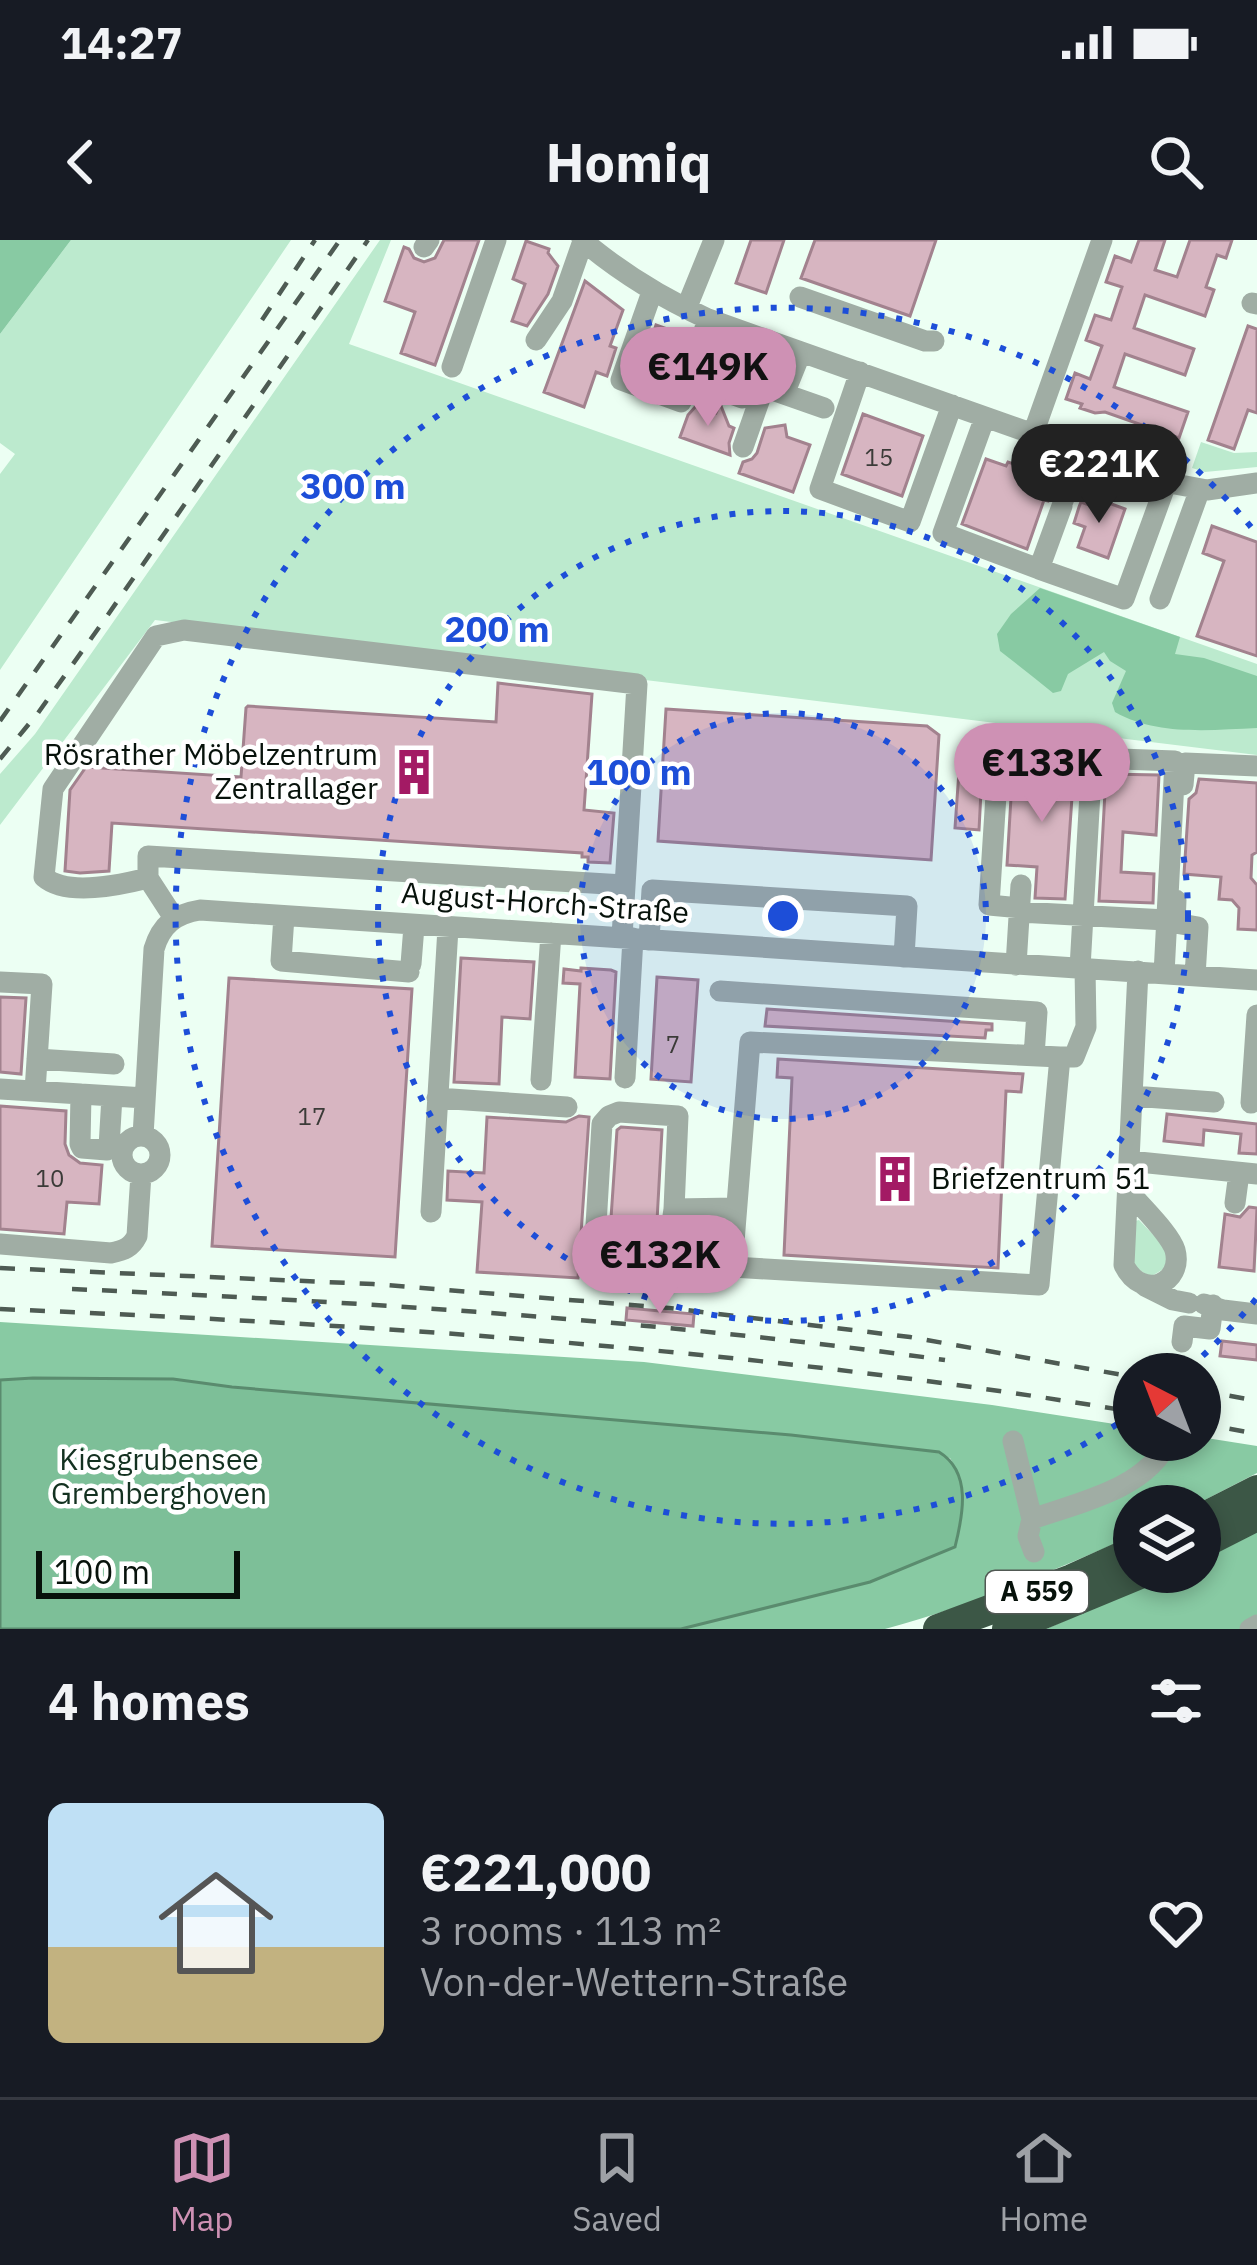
<!DOCTYPE html>
<html lang="en">
<head>
<meta charset="utf-8">
<style>
	:root { --surface:#171b24; --page:#242831; --text:#f1f3f6; --muted:#9ea1a6; --line:#363941; --accent:#ce91b4 }
	body { margin:0; font-family:"IBM Plex Sans",sans-serif; background:var(--page); color:var(--text); height:100vh; display:flex; flex-direction:column; font-size:45px; white-space:nowrap }
	* { box-sizing:border-box; margin:0 }
	p { font-size:39px; color:var(--muted) }
	.icon { flex:none; width:66px; height:66px; fill:none; stroke:currentColor; stroke-width:2; stroke-linecap:round; stroke-linejoin:round }
	.map { position:relative; height:1389px; overflow:hidden }
	.drawer { display:flex; flex-direction:column; background:var(--surface); flex:1 }
	.drawer>* { flex:none }
	.needle { width:78px; rotate:318deg }
	.tools { position:absolute; left:1113px; top:1113px; display:grid; gap:24px }
	.tools a { display:grid; place-items:center; width:108px; height:108px; border-radius:50%; background:var(--surface); box-shadow:0 6px 18px #0003; font-size:60px }
	.scale { position:absolute; left:36px; bottom:30px; width:204px; box-sizing:border-box; padding-left:12px; border:6px solid #07120b; border-top:0; font-size:33px; line-height:42px; white-space:nowrap; color:#07120b; -webkit-text-stroke:9px #fff; paint-order:stroke }
	.price { position:absolute; translate:-50% -102px; padding:0 27px; border-radius:42px; background:var(--accent); color:#111; font-size:39px; line-height:78px; filter:drop-shadow(0 3px 6px #0008) }
	.price::after { content:''; position:absolute; left:50%; top:72px; width:36px; height:27px; margin-left:-18px; background:inherit; clip-path:polygon(0 0,100% 0,50% 100%) }
	.price.on { background:#222; color:#fff }
	ul { padding:0; list-style:none }
	li { display:flex; align-items:center; gap:36px; height:300px; padding:0 48px }
	li+li { border-top:3px solid var(--line) }
	li span { display:grid; place-items:center; flex:none; width:336px; height:240px; border-radius:18px; color:#555 }
	li>.icon { margin-inline-start:auto }
	span .icon { width:144px; height:144px; fill:#fffc; stroke-width:1 }
	li b { font-size:51px }
	h2 { display:flex; justify-content:space-between; align-items:center; height:144px; padding:0 48px; font-size:51px }
	.status { display:flex; justify-content:space-between; align-items:center; height:84px; padding:0 60px; background:var(--surface); direction:ltr }
	.status svg { height:33px; fill:currentColor }
	header { display:flex; justify-content:space-between; align-items:center; height:156px; padding:0 48px; background:var(--surface); font-size:54px; font-weight:700 }
	.dock { display:flex; justify-content:space-around; align-items:center; height:168px; border-top:3px solid var(--line); background:var(--surface); font-size:33px; color:var(--muted) }
	.dock a { display:grid; justify-items:center; gap:6px }
	.dock .on { color:var(--accent) }
	.map>svg:first-child { display:block }
</style>
</head>
<body>
<div class="status"><b>14:27</b><svg viewBox="0 0 49 12"><path d="M0 12V9h3v3zM5 12V6h3v6zM10 12V3h3v9zM15 12V0h3v12zM26 1h20v11H26zM47 4h2v5h-2z"/></svg></div>
<header><svg class="icon" aria-label="back" viewBox="0 0 24 24"><path d="M15 5l-7 7 7 7"/></svg>Homiq<svg class="icon" aria-label="search" viewBox="0 0 24 24"><circle cx="10" cy="10" r="6"/><path d="M15 15l6 6"/></svg></header>
<div class="map">
<svg width="1257" height="1389" viewBox="0 0 1257 1389">
	<rect width="100%" height="100%" fill="#ecfff3"/>
	<!-- green -->
	<path fill="#bceace" d="M 71,0 L 291,0 L 0,430 L 0,234 L 15,214 L 0,203 L 0,94 Z
		M 380,0 L 391,0 L 349,104 L 1257,424 L 1257,515 L 155,380 L 0,585 L 0,534 L 35,494 Z
		M 1201,202 L 1234,213 L 1257,212 L 1257,227 L 1205,232 L 1192,228 Z
		M 1139,980 L 1166,1008 L 1167,1027 L 1150,1037 L 1132,1025 L 1135,981 Z"/>
	<!-- forest -->
	<path fill="#88caa3" d="M 0,0 L 71,0 L 0,94 Z
		M 1040,348 L 1180,397 L 1175,414 L 1204,418 L 1257,436 L 1257,488 C 1210,490 1157,496 1115,472 L 1112,463 L 1126,431 L 1110,421 L 1104,412 L 1068,434 L 1061,451 L 1053,453 C 1036,439 1018,425 1000,411 L 997,394 L 1011,374 Z
		M 0,1082 L 644,1122 L 992,1165 L 1134,1187 L 1134,1200 L 1200,1200 L 1200,1197 L 1257,1206 L 1257,1233 L 1193,1266 L 1134,1266 L 1134,1295 C 1053,1331 971,1366 885,1389 L 681,1389 L 870,1342 L 961,1283 C 964,1259 963,1239 950,1218 L 791,1195 L 232,1147 L 173,1139 L 0,1140 Z
		M 1257,1291 L 1257,1389 L 1046,1389 L 1176,1332 L 1200,1332 L 1200,1320 Z"/>
	<!-- water -->
	<path fill="#7dbf98" stroke="#5a8b6e" stroke-width="3" d="M 33,1138 L 173,1139 L 232,1147 L 791,1195 L 939,1212 C 972,1232 963,1275 955,1307 L 870,1342 L 681,1389 L 0,1389 L 0,1140 Z"/>
	<!-- building -->
	<path fill="#d7b5c1" stroke="#a2828e" stroke-width="3" d="M 444,0 L 479,0 L 435,125 L 401,113 L 415,72 L 385,61 L 404,7 L 409,9 L 414,18 L 424,22 L 435,18 Z
		M 751,0 L 784,0 L 766,53 L 736,43 Z
		M 815,0 L 936,0 L 910,76 L 801,38 Z
		M 1139,0 L 1165,0 L 1155,30 L 1177,37 L 1190,0 L 1232,0 L 1226,18 L 1217,15 L 1206,47 L 1214,50 L 1205,76 L 1145,55 L 1134,88 L 1194,109 L 1185,135 L 1125,114 L 1114,147 L 1188,172 L 1179,198 L 1105,172 L 1095,173 L 1080,168 L 1082,164 L 1066,159 L 1075,133 L 1090,139 L 1102,106 L 1086,100 L 1095,75 L 1111,80 L 1122,47 L 1106,42 L 1115,16 L 1131,22 Z
		M 526,1 L 549,9 L 548,13 L 558,26 L 548,54 L 527,86 L 512,81 L 525,44 L 513,39 Z
		M 585,41 L 623,70 L 610,106 L 616,108 L 607,136 L 596,132 L 584,167 L 544,152 Z
		M 656,85 L 667,89 L 663,101 L 683,108 L 674,135 L 643,124 Z
		M 1248,86 L 1257,89 L 1257,173 L 1248,170 L 1234,209 L 1208,200 Z
		M 696,166 L 716,173 L 719,166 L 721,166 L 729,186 L 734,188 L 729,203 L 730,215 L 680,197 L 688,175 Z
		M 863,174 L 923,196 L 902,256 L 842,234 Z
		M 785,185 L 787,197 L 810,205 L 793,252 L 739,233 L 743,222 L 752,219 L 757,213 L 765,188 Z
		M 986,219 L 1006,226 L 1008,222 L 1029,229 L 1027,234 L 1053,244 L 1048,261 L 1044,260 L 1027,309 L 962,284 Z
		M 1095,258 L 1125,269 L 1108,318 L 1078,307 L 1085,287 L 1074,283 L 1079,267 L 1081,262 L 1092,266 Z
		M 1212,286 L 1257,302 L 1257,416 L 1197,396 L 1224,321 L 1203,313 Z
		M 498,443 L 592,454 L 584,570 L 614,573 L 610,623 L 588,622 L 588,617 L 582,617 L 582,613 L 112,583 L 109,631 L 80,633 L 65,631 L 70,550 L 86,527 L 241,537 L 246,468 L 248,466 L 496,482 Z
		M 666,469 L 927,486 L 939,495 L 931,620 L 658,601 Z
		M 1013,524 L 1074,528 L 1065,659 L 1035,658 L 1037,627 L 1007,625 Z
		M 959,531 L 982,532 L 979,590 L 955,588 Z
		M 1106,534 L 1159,535 L 1156,595 L 1123,592 L 1121,632 L 1154,634 L 1153,663 L 1099,661 Z
		M 1199,539 L 1257,543 L 1257,612 L 1252,615 L 1251,638 L 1257,645 L 1257,690 L 1238,689 L 1239,668 L 1232,660 L 1219,659 L 1221,637 L 1184,634 L 1189,559 L 1196,553 Z
		M 461,718 L 534,722 L 530,779 L 502,777 L 499,844 L 454,842 Z
		M 581,728 L 611,730 L 616,732 L 610,839 L 575,837 L 580,744 L 563,743 L 564,729 L 581,731 Z
		M 657,737 L 698,740 L 691,842 L 651,839 Z
		M 229,738 L 412,749 L 395,1017 L 212,1006 Z
		M 0,757 L 26,758 L 21,834 L 0,832 Z
		M 767,769 L 992,784 L 992,790 L 986,790 L 985,798 L 765,786 Z
		M 778,819 L 1023,834 L 1021,852 L 1006,851 L 998,1028 L 784,1015 L 792,838 L 777,837 Z
		M 0,866 L 66,871 L 65,904 L 69,915 L 80,923 L 102,925 L 99,964 L 67,962 L 64,994 L 0,989 Z
		M 1167,874 L 1257,884 L 1257,914 L 1239,913 L 1241,894 L 1204,890 L 1203,905 L 1164,901 Z
		M 579,876 L 589,877 L 578,1038 L 477,1032 L 482,962 L 447,960 L 448,931 L 484,933 L 487,877 L 566,882 Z
		M 621,887 L 662,890 L 657,981 L 611,978 L 617,890 Z
		M 1249,967 L 1257,968 L 1254,1031 L 1219,1027 L 1225,974 L 1240,977 Z
		M 627,1068 L 694,1074 L 693,1086 L 626,1080 Z
		M 1222,1101 L 1257,1105 L 1257,1120 L 1220,1116 Z"/>
	<g fill="none" stroke-linecap="round" stroke-linejoin="round">
		<!-- minor -->
		<path stroke="#a0ada4" stroke-width="21" d="M 582,0 C 621,33 662,58 708,79 L 1175,244 L 1207,250 L 1257,243
			M 424,7 L 429,0
			M 652,52 L 621,140 L 681,162 L 708,79
			M 800,57 L 925,101 L 934,101
			M 1252,63 L 1257,64
			M 686,69 L 714,0
			M 536,100 L 562,61 L 583,1
			M 452,127 L 496,0
			M 860,132 L 820,249 L 910,282 L 952,165
			M 709,146 L 742,158 L 765,99
			M 784,154 L 801,112
			M 985,177 L 943,293 L 1039,329 L 1062,266
			M 1033,194 L 1102,0
			M 743,207 L 764,147 L 824,168
			M 1063,261 L 1081,211
			M 1039,329 L 1124,359 L 1167,241
			M 1160,359 L 1200,249
			M 1183,545 L 1185,523 L 1257,526
			M 148,638 L 148,616 L 624,645
			M 1176,660 L 1175,683 L 1198,687 L 1195,736
			M 1020,668 L 989,665 L 999,508 L 1078,513 L 1092,518
			M 1019,672 L 1166,680
			M 284,676 L 281,721 L 409,732
			M 174,678 L 148,638 C 120,645 67,657 44,637 L 53,549 L 156,396 L 184,390 L 637,444 L 622,697
			M 649,700 L 652,650 L 907,666 L 904,717
			M 411,724 L 414,686
			M 1016,725 L 1021,645
			M 1080,728 L 1092,518 L 1175,521 L 1164,734
			M 0,742 L 42,744 L 35,851
			M 720,751 L 1037,772 L 1034,816
			M 750,802 L 1060,817 L 1039,1045 L 732,1027 Z
			M 1060,817 L 1074,817 L 1086,787 L 1085,728
			M 37,819 L 114,824
			M 625,838 L 633,698
			M 541,840 L 551,693
			M 0,849 L 145,858
			M 81,854 L 80,904 L 82,908 L 107,910 L 109,907 L 112,856
			M 1132,856 L 1214,862
			M 437,858 L 567,867
			M 1251,863 L 1257,775
			M 619,872 L 678,876 L 674,969 L 670,997 L 643,1007 L 595,1002 L 602,884 L 609,876 Z
			M 143,896 L 154,709 C 161,685 175,674 200,670 L 1257,740
			M122 915a19 19 0 1 1 38 0a19 19 0 1 1-38 0Z
			M 1129,921 L 1257,934
			M 1128,950 C 1140,966 1169,992 1175,1010 C 1184,1043 1142,1062 1124,1025 L 1138,731
			M 1235,963 L 1239,933
			M 674,969 L 736,968
			M 431,972 L 448,688
			M 0,1004 L 111,1013 C 124,1010 131,1008 137,996 L 141,934
			M 1145,1046 L 1173,1060 L 1189,1063
			M 1204,1064 L 1223,1070 L 1257,1074
			M 1182,1102 L 1184,1086 L 1210,1089 L 1213,1065
			M 1013,1201 L 1032,1279 L 1028,1296 L 1034,1312
			M 1032,1279 C 1077,1263 1147,1249 1168,1201
			M 1250,1389 L 1257,1385"/>
		<!-- highway -->
		<path stroke="#3c5746" stroke-width="30" d="M 1200,1279 L 1257,1250
			M 1200,1305 L 1257,1276
			M 938,1389 L 1072,1339 L 1134,1311
			M 1007,1389 L 1145,1332"/>
		<!-- rail -->
		<path stroke="#4e5b53" stroke-width="4.5" stroke-dasharray="15 15" stroke-linecap="butt" d="M 262,80 L 315,0
			M 0,481 L 340,0
			M 0,519 L 38,473 L 105,379 L 368,0
			M 0,1028 L 373,1044 L 669,1068 L 910,1097 L 1134,1137
			M 72,1049 C 364,1062 655,1080 945,1120
			M 0,1069 C 380,1085 759,1109 1134,1172
			M 1200,1150 L 1257,1161
			M 1200,1183 L 1257,1194"/>
	</g>
	<!-- distance rings -->
	<circle cx="783" cy="676" r="203" fill="#1d4ed8" fill-opacity=".12"/>
	<g fill="none" stroke="#1d4ed8" stroke-width="6" stroke-dasharray="6 12">
		<circle cx="783" cy="676" r="203"/>
		<circle cx="783" cy="676" r="405"/>
		<path d="M1256 1059A608 608 0 0 1 1186 1131M1132 1174A608 608 0 1 1 1256 293"/>
	</g>
	<!-- icons -->
	<defs>
		<symbol id="building-bare" viewBox="-9 -9 18 18"><path d="M-4-6H4V6H1V3H-1V6H-4ZM-2.5-4.3h1.7v1.8h-1.7ZM.8-4.3h1.7v1.8H.8ZM-2.5-1h1.7V.8h-1.7ZM.8-1h1.7V.8H.8Z" fill="#a31a64" stroke="#fff" stroke-width="2.5" paint-order="stroke"/></symbol>
	</defs>
	<g fill-rule="evenodd">
		<use href="#building-bare" x="381" y="499" width="66" height="66"/>
		<use href="#building-bare" x="862" y="906" width="66" height="66"/>
	</g>
	<g text-anchor="middle" stroke-width="9" stroke-linejoin="round" paint-order="stroke">
		<!-- number labels -->
		<g font-size="24" fill="#3b3b38">
			<text x="879" y="226">15</text>
			<text x="673" y="813">7</text>
			<text x="312" y="885">17</text>
			<text x="50" y="947">10</text>
		</g>
		<!-- shield labels -->
		<rect fill="#fff" stroke="#515954" stroke-width="3" x="986" y="1331" width="102" height="42" rx="9"/>
		<g font-size="27" font-weight="bold" fill="#07120b">
			<text x="1037" y="1361">A 559</text>
		</g>
		<!-- poi labels -->
		<g font-size="30" fill="#07120b" stroke="#fff" text-anchor="end">
			<text x="378" y="525">Rösrather Möbelzentrum<tspan x="378" dy="34">Zentrallager</tspan></text>
			<text x="931" y="949" text-anchor="start">Briefzentrum 51</text>
		</g>
		<!-- street labels -->
		<g font-size="30" fill="#07120b" stroke="#fff">
			<text transform="translate(545 663) rotate(4)" y="10">August-Horch-Straße</text>
		</g>
		<!-- park labels -->
		<g font-size="30" fill="#133120" stroke="#fff">
			<text x="159" y="1230">Kiesgrubensee<tspan x="159" dy="34">Gremberghoven</tspan></text>
		</g>
	</g>
	<circle cx="783" cy="676" r="18" fill="#1d4ed8" stroke="#fff" stroke-width="6"/>
	<g font-size="36" text-anchor="middle" font-weight="bold" fill="#1d4ed8" stroke="#fff" stroke-width="9" stroke-linejoin="round" paint-order="stroke">
		<text x="353" y="259">300 m</text>
		<text x="497" y="402">200 m</text>
		<text x="639" y="545">100 m</text>
	</g>
</svg>
<div class="tools">
<a><svg class="needle" viewBox="-14 -14 28 28"><path d="M0-13l5 13h-10z" fill="#e53935"/><path d="M0 13l5-13h-10z" fill="#9ea1a6"/></svg></a>
<a><svg class="icon" aria-label="layers" viewBox="0 0 24 24"><path d="M12 4l9 5-9 5-9-5zM3 14l9 5 9-5"/></svg></a>
</div>
<div class="scale">100 m</div>
<b class="price" style="left:708px;top:189px">€149K</b>
<b class="price on" style="left:1099px;top:286px">€221K</b>
<b class="price" style="left:1042px;top:585px">€133K</b>
<b class="price" style="left:660px;top:1077px">€132K</b>
</div>
<section class="drawer">
<h2>4 homes<svg class="icon" aria-label="filters" viewBox="0 0 24 24"><path d="M4 7h16M4 17h16"/><circle cx="9" cy="7" r="2"/><circle cx="15" cy="17" r="2"/></svg></h2>
<ul>
<li><span style="background:linear-gradient(#bfe0f5 60%,#c2b280 0)"><svg class="icon" aria-label="home" viewBox="0 0 24 24"><path d="M3 11l9-7 9 7M6 9v11h12V9"/></svg></span><div><b>€221,000</b><p>3 rooms · 113 m²</p><p>Von-der-Wettern-Straße</p></div><svg class="icon" aria-label="heart" viewBox="0 0 24 24"><path d="M12 20l-8-8c-3-5 5-10 8-4 3-6 11-1 8 4z"/></svg></li>
</ul>
</section>
<nav class="dock">
<a class="on"><svg class="icon" aria-label="map" viewBox="0 0 24 24"><path d="M3 6l6-2 6 2 6-2v14l-6 2-6-2-6 2zM9 4v14M15 6v14"/></svg>Map</a>
<a><svg class="icon" aria-label="saved" viewBox="0 0 24 24"><path d="M7 4h10v16l-5-4-5 4z"/></svg>Saved</a>
<a><svg class="icon" aria-label="home" viewBox="0 0 24 24"><path d="M3 11l9-7 9 7M6 9v11h12V9"/></svg>Home</a>
</nav>
</body>
</html>
